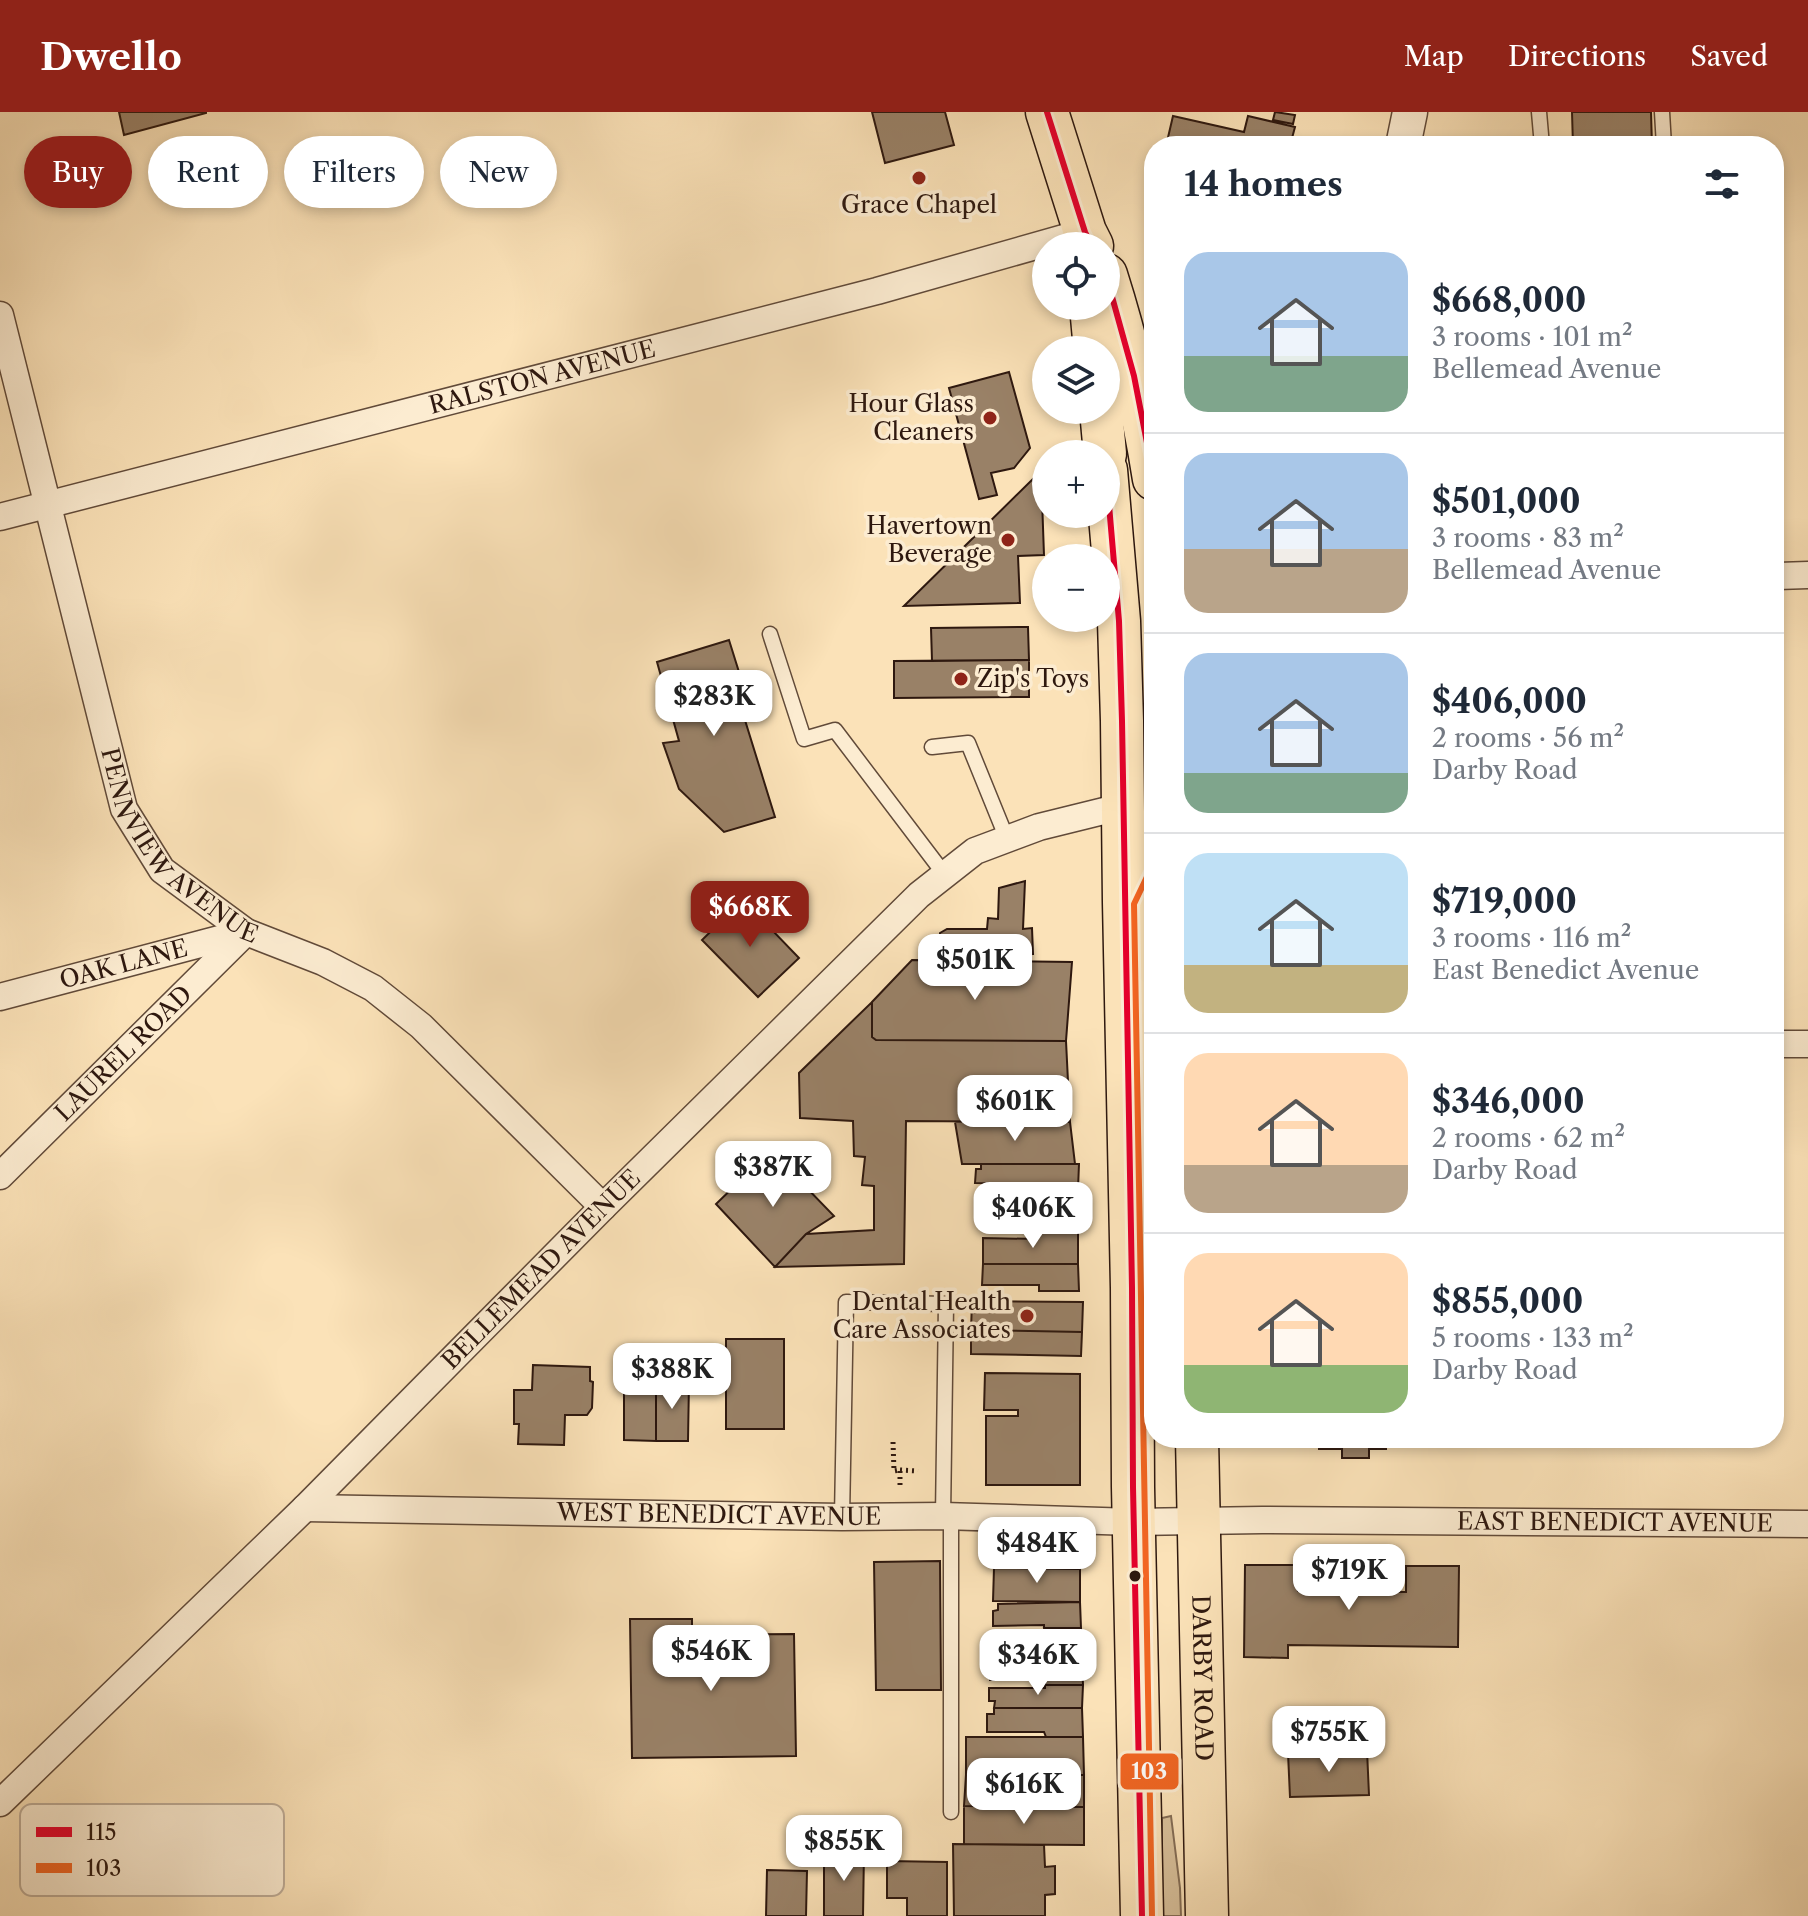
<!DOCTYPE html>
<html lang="en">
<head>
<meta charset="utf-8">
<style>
	:root { --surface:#fff; --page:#f6f6f7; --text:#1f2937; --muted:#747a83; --line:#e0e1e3; --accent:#8f2418 }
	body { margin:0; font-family:"Libre Caslon Text",serif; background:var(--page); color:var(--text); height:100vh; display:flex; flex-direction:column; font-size:30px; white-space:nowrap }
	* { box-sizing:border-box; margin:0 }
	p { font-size:26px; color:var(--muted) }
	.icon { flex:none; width:44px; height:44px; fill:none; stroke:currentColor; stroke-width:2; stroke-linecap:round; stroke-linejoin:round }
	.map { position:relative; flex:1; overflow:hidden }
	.panel { position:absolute; left:1144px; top:24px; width:640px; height:1312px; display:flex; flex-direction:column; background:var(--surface); border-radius:32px; box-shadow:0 4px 12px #0003 }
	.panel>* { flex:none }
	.top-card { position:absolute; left:24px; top:24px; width:760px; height:72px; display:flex; gap:16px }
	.tools { position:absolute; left:1032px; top:120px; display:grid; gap:16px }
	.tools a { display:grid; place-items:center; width:88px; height:88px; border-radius:50%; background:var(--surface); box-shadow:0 4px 12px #0003; font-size:40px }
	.price { position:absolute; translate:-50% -68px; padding:0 18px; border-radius:16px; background:#fff; color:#222; font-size:26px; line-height:52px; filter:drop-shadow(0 2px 4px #0008) }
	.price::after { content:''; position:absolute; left:50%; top:48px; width:24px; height:18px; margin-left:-12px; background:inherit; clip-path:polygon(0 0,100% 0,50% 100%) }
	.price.selected { background:var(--accent); color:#fff }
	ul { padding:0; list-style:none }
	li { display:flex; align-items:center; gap:24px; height:200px; padding:0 40px }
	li+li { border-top:2px solid var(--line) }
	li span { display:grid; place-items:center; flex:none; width:224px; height:160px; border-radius:24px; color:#555 }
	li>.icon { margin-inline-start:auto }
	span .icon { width:96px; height:96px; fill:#fffc; stroke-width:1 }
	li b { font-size:34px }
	h2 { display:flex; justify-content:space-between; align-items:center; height:96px; padding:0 40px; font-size:34px }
	.pill { padding:0 28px; border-radius:36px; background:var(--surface); box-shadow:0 4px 12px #0003; font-size:28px; line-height:72px }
	.pill.selected { background:var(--accent); color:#fff }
	header { display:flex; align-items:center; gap:48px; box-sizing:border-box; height:112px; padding:0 40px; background:var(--accent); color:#fff }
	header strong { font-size:38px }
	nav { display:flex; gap:44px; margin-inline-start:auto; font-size:28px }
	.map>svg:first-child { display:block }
</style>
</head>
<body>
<header>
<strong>Dwello</strong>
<nav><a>Map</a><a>Directions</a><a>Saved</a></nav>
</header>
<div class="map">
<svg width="1808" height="1804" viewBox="0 0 1808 1804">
	<rect width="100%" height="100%" fill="#fbe2b8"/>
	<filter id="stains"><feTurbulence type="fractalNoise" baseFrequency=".0025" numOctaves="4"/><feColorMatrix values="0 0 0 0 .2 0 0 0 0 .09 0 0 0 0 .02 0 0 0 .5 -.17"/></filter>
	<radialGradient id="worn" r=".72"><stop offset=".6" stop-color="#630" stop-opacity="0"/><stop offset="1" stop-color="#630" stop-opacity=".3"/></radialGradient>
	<!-- green -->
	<path fill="#d8c09b" stroke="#836c55" stroke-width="2" d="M 1154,767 L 1154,1090 L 1151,1071 L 1147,786 Z
		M 1171,1704 L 1180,1776 L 1181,1804 L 1162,1804 L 1162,1706 Z"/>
	<!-- building -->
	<path fill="#998167" stroke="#2e180f" stroke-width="2" d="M 119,0 L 206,0 L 206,1 L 124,23 Z
		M 872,0 L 945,0 L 954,33 L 885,51 Z
		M 1275,0 L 1295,3 L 1293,12 L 1273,8 Z
		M 1572,0 L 1651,0 L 1652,34 L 1573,34 Z
		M 1173,4 L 1244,20 L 1248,4 L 1295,15 L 1291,30 L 1293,31 L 1293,34 L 1166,34 Z
		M 1009,260 L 1030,336 L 1014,356 L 991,361 L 997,383 L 979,387 L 949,276 Z
		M 1041,359 L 1044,443 L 1018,444 L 1020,491 L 904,494 Z
		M 1028,515 L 1029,548 L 932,549 L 931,516 Z
		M 729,528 L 748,589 L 740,592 L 775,705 L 724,720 L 679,677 L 663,631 L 679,629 L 657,550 Z
		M 1029,548 L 1029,585 L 894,586 L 894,549 Z
		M 1025,769 L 1023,817 L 1032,816 L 1033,842 L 939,845 L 940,821 L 947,817 L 987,817 L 988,806 L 998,807 L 999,776 Z
		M 743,788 L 799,846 L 758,885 L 702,828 Z
		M 912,848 L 1072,850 L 1066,929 L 876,928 L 872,925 L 872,890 Z
		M 872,890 L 872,925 L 876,928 L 1066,929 L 1070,1010 L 906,1009 L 904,1152 L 775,1155 L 806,1122 L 874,1118 L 874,1074 L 862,1073 L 865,1045 L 854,1044 L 853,1009 L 800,1006 L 799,961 Z
		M 955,1010 L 1070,1010 L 1075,1052 L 962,1052 Z
		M 771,1039 L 834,1104 L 806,1122 L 775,1155 L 716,1092 Z
		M 981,1052 L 1079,1052 L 1078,1077 L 1034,1076 L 1034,1072 L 975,1071 L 976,1057 L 981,1057 Z
		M 1034,1076 L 1078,1077 L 1078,1098 L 984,1098 L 984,1093 L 976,1093 L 976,1081 L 1034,1081 Z
		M 984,1098 L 1078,1098 L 1078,1121 L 1037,1121 L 1037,1118 L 984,1118 Z
		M 1037,1121 L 1078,1121 L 1078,1152 L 983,1152 L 983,1126 L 1037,1127 Z
		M 983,1152 L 1078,1152 L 1079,1179 L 1039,1179 L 1039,1173 L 982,1173 Z
		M 972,1189 L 1083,1190 L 1082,1220 L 971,1218 Z
		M 971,1218 L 1082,1220 L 1081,1244 L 971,1242 Z
		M 726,1227 L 784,1227 L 784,1317 L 726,1317 Z
		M 533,1253 L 590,1255 L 590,1269 L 593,1270 L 592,1296 L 587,1303 L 565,1303 L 564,1333 L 518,1332 L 519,1312 L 514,1312 L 514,1278 L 532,1278 Z
		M 985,1261 L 1080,1262 L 1080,1373 L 986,1373 L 986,1304 L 1018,1304 L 1018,1298 L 984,1298 Z
		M 624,1269 L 656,1269 L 656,1329 L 624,1328 Z
		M 656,1269 L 689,1270 L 688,1329 L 656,1329 Z
		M 1303,1326 L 1386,1326 L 1386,1337 L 1369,1337 L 1369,1346 L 1342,1346 L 1342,1337 L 1319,1337 L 1319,1331 L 1303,1331 Z
		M 940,1449 L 941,1578 L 876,1578 L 874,1450 Z
		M 1245,1453 L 1298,1453 L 1298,1479 L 1406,1480 L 1406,1454 L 1459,1454 L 1458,1535 L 1288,1533 L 1288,1546 L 1244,1545 Z
		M 994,1456 L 1080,1457 L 1080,1490 L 993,1489 Z
		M 1080,1490 L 1081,1516 L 1044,1516 L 1044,1513 L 993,1514 L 993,1499 L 998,1498 L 998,1492 Z
		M 630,1507 L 692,1507 L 692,1523 L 794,1522 L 796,1644 L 632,1646 Z
		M 1044,1516 L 1081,1516 L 1082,1545 L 995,1546 L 994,1537 L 989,1536 L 989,1522 L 1045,1521 Z
		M 1082,1545 L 1083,1573 L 1045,1573 L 1044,1567 L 990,1568 L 990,1551 L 995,1551 L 995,1546 Z
		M 1045,1573 L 1083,1573 L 1082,1596 L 994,1596 L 995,1589 L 989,1589 L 989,1576 L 1045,1576 Z
		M 994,1596 L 1082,1596 L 1083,1625 L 1046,1625 L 1044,1620 L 987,1620 L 987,1602 L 994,1602 Z
		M 966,1625 L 1083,1625 L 1084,1663 L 966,1663 Z
		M 1367,1638 L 1369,1683 L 1290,1685 L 1288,1641 Z
		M 966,1663 L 1084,1663 L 1084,1695 L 964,1694 Z
		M 964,1694 L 1084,1695 L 1084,1733 L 964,1732 Z
		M 953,1732 L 1044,1733 L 1045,1755 L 1055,1754 L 1055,1782 L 1045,1783 L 1045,1804 L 954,1804 Z
		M 824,1739 L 864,1739 L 863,1804 L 824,1804 Z
		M 887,1749 L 947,1750 L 947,1804 L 907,1804 L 907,1786 L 887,1786 Z
		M 767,1758 L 807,1759 L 806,1804 L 766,1804 Z"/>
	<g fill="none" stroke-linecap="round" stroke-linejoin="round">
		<defs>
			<path id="service" d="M 1539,0 L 1542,34
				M 1662,0 L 1664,34
				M 770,522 L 804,627 L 835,618 L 945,763
				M 932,635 L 968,631 L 1007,727
				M 842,1405 L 846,1190 L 946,1192 L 943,1404
				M 951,1700 L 951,1405"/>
			<g id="minor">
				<path id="s1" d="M 0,203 L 124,697 L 162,758 L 246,820 L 323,850 L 373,876 L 421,914 L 603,1095"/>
				<path id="s2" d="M 0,405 L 877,179 L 1085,120"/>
				<path d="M 1774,464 L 1808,463"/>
				<path id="s3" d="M 0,885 L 242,821"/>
				<path d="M 1774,932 L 1808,932"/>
				<path id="s4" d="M 0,1064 L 246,820"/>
				<path id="s5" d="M 305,1396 L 842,1405 L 943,1404 L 1133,1410 L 1262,1408 L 1808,1412"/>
				<path id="s6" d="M 0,1691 L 305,1396 L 603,1095 L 919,783 L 975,739 L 1039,715 L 1124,694"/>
			</g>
			<path id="tertiary" d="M 1403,34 L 1410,0
				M 1125,787 L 1154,726"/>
			<g id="primary">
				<path d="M 1047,0 L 1085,120 L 1092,134"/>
				<path d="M 1106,163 C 1127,229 1143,298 1154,367"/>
				<path d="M 1091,194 L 1095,238"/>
				<path d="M 1101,298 L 1105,342"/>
				<path d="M 1106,358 L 1119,509 L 1122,609 L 1124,790 L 1132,1176 L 1133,1375 L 1142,1804"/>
				<path id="s7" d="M 1197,1326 L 1207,1804"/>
			</g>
		</defs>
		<!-- service casing -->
		<use href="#service" stroke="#614a39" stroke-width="17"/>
		<!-- minor casing -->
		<use href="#minor" stroke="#614a39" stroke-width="29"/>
		<!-- tertiary casing -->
		<use href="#tertiary" stroke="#614a39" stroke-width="37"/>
		<!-- primary casing -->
		<use href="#primary" stroke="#2e180f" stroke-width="45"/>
		<!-- path -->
		<path stroke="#2e180f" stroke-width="5" stroke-dasharray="2 4" stroke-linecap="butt" d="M 893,1330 L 894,1359 L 900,1358 L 900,1376
			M 900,1358 L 918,1359"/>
		<!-- service -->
		<use href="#service" stroke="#fcecd1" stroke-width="14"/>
		<!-- minor -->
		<use href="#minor" stroke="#fcecd1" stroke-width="26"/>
		<!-- tertiary -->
		<use href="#tertiary" stroke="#fcecd1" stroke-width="34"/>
		<!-- primary -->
		<use href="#primary" stroke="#fbe2b8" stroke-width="42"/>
		<defs>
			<path id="bus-1" d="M 1047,0 L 1085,120 L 1092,134
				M 1106,163 L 1134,264 L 1154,367
				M 1106,358 L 1119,509 L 1122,609 L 1132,1176 L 1133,1375 L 1142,1804"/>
			<path id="bus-2" d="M 1152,1804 L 1134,792 L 1154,750"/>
		</defs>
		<!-- bus-1 casing -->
		<use href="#bus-1" stroke="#fcecd1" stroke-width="12"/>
		<!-- bus-2 casing -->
		<use href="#bus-2" stroke="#fcecd1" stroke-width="12"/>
		<!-- bus-1 -->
		<use href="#bus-1" stroke="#e4002b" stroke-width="6"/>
		<!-- bus-2 -->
		<use href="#bus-2" stroke="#f26522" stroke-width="6"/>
	</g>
	<!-- markers -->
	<g fill="#8f2418" stroke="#fcecd1" stroke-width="3">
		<circle cx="919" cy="66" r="8"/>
		<circle cx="990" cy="306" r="8"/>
		<circle cx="1008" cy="428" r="8"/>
		<circle cx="961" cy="567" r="8"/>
		<circle cx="1027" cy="1204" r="8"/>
	</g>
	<circle fill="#2e180f" stroke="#fcecd1" stroke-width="3" cx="1135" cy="1464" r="7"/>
	<g text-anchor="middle" stroke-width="7" stroke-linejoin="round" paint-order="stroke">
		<!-- poi labels -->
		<g font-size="24" fill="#2e180f" stroke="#fcecd1" text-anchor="end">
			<text x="919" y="101" text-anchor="middle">Grace Chapel</text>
			<text x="974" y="300">Hour Glass<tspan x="974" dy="28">Cleaners</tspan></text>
			<text x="992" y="422">Havertown<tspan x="992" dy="28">Beverage</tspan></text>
			<text x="977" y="575" text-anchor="start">Zip's Toys</text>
			<text x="1011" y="1198">Dental Health<tspan x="1011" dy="28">Care Associates</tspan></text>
		</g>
		<!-- street labels -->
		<g font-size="24" fill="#2e180f" stroke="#fcecd1">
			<text dy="8" stroke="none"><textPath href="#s2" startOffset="560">RALSTON AVENUE</textPath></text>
			<text dy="8" stroke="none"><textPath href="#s1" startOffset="572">PENNVIEW AVENUE</textPath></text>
			<text dy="8" stroke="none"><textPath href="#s3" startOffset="128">OAK LANE</textPath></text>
			<text dy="8" stroke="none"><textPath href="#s4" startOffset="174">LAUREL ROAD</textPath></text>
			<text dy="8" stroke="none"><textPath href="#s6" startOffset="760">BELLEMEAD AVENUE</textPath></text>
			<text dy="8" stroke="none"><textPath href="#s5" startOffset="414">WEST BENEDICT AVENUE</textPath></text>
			<text dy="8" stroke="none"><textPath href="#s5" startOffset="1310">EAST BENEDICT AVENUE</textPath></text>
			<text dy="8" stroke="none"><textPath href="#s7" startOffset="240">DARBY ROAD</textPath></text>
		</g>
	</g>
	<!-- legend -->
	<rect x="20" y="1692" width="264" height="92" rx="12" fill="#fcecd1" stroke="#beac97" stroke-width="2"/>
	<rect x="36" y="1715" width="36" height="10" fill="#e4002b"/>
	<rect x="36" y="1751" width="36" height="10" fill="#f26522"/>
	<g font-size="22" fill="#2e180f">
		<text x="86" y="1728">115</text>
		<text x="86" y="1764">103</text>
	</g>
	<rect stroke="#fcecd1" stroke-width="3" x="1119" y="1640" width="61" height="39" rx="8" fill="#f26522"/>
	<g font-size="22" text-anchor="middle" font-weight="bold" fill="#fff">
		<text x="1149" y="1667">103</text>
	</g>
	<rect width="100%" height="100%" filter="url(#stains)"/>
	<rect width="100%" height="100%" fill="url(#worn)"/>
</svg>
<div class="tools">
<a><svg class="icon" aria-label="locate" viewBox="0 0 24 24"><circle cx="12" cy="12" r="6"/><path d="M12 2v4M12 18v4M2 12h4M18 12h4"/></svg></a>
<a><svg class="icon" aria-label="layers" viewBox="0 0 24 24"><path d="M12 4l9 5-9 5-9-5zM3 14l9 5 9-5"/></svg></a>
<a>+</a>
<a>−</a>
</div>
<b class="price" style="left:714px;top:626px">$283K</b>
<b class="price selected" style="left:750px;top:837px">$668K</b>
<b class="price" style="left:975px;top:890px">$501K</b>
<b class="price" style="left:1015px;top:1031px">$601K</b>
<b class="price" style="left:773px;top:1097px">$387K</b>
<b class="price" style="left:1033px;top:1138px">$406K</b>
<b class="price" style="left:672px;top:1299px">$388K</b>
<b class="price" style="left:1037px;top:1473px">$484K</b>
<b class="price" style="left:1349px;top:1500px">$719K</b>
<b class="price" style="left:711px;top:1581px">$546K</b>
<b class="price" style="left:1038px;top:1585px">$346K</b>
<b class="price" style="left:1329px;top:1662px">$755K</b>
<b class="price" style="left:1024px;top:1714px">$616K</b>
<b class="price" style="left:844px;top:1771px">$855K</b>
<div class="top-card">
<a class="pill selected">Buy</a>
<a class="pill">Rent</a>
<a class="pill">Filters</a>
<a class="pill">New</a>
</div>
<section class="panel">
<h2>14 homes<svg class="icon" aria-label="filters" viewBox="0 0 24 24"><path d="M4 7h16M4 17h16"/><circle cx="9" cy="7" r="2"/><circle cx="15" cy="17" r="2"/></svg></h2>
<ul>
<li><span style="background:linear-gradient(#a9c7e8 65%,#7fa58c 0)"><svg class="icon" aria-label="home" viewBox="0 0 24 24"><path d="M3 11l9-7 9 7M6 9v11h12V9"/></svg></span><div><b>$668,000</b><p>3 rooms · 101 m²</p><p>Bellemead Avenue</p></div></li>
<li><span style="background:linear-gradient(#a9c7e8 60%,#b9a48a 0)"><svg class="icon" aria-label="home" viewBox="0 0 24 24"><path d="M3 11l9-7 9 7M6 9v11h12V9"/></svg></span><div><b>$501,000</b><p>3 rooms · 83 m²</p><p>Bellemead Avenue</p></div></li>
<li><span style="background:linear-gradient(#a9c7e8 75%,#7fa58c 0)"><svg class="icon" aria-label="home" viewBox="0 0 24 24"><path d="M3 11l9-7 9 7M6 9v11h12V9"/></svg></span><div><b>$406,000</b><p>2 rooms · 56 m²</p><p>Darby Road</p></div></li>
<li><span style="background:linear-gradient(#bfe0f5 70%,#c2b280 0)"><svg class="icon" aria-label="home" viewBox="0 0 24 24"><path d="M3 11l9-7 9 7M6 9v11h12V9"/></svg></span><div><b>$719,000</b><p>3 rooms · 116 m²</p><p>East Benedict Avenue</p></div></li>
<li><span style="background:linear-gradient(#ffd9b3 70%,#b9a48a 0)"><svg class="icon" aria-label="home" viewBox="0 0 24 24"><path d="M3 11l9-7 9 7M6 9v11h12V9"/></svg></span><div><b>$346,000</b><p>2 rooms · 62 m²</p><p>Darby Road</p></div></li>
<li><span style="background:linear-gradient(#ffd9b3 70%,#8fb573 0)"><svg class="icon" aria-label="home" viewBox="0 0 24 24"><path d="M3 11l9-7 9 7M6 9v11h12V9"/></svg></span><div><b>$855,000</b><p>5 rooms · 133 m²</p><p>Darby Road</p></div></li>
</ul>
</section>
</div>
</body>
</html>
